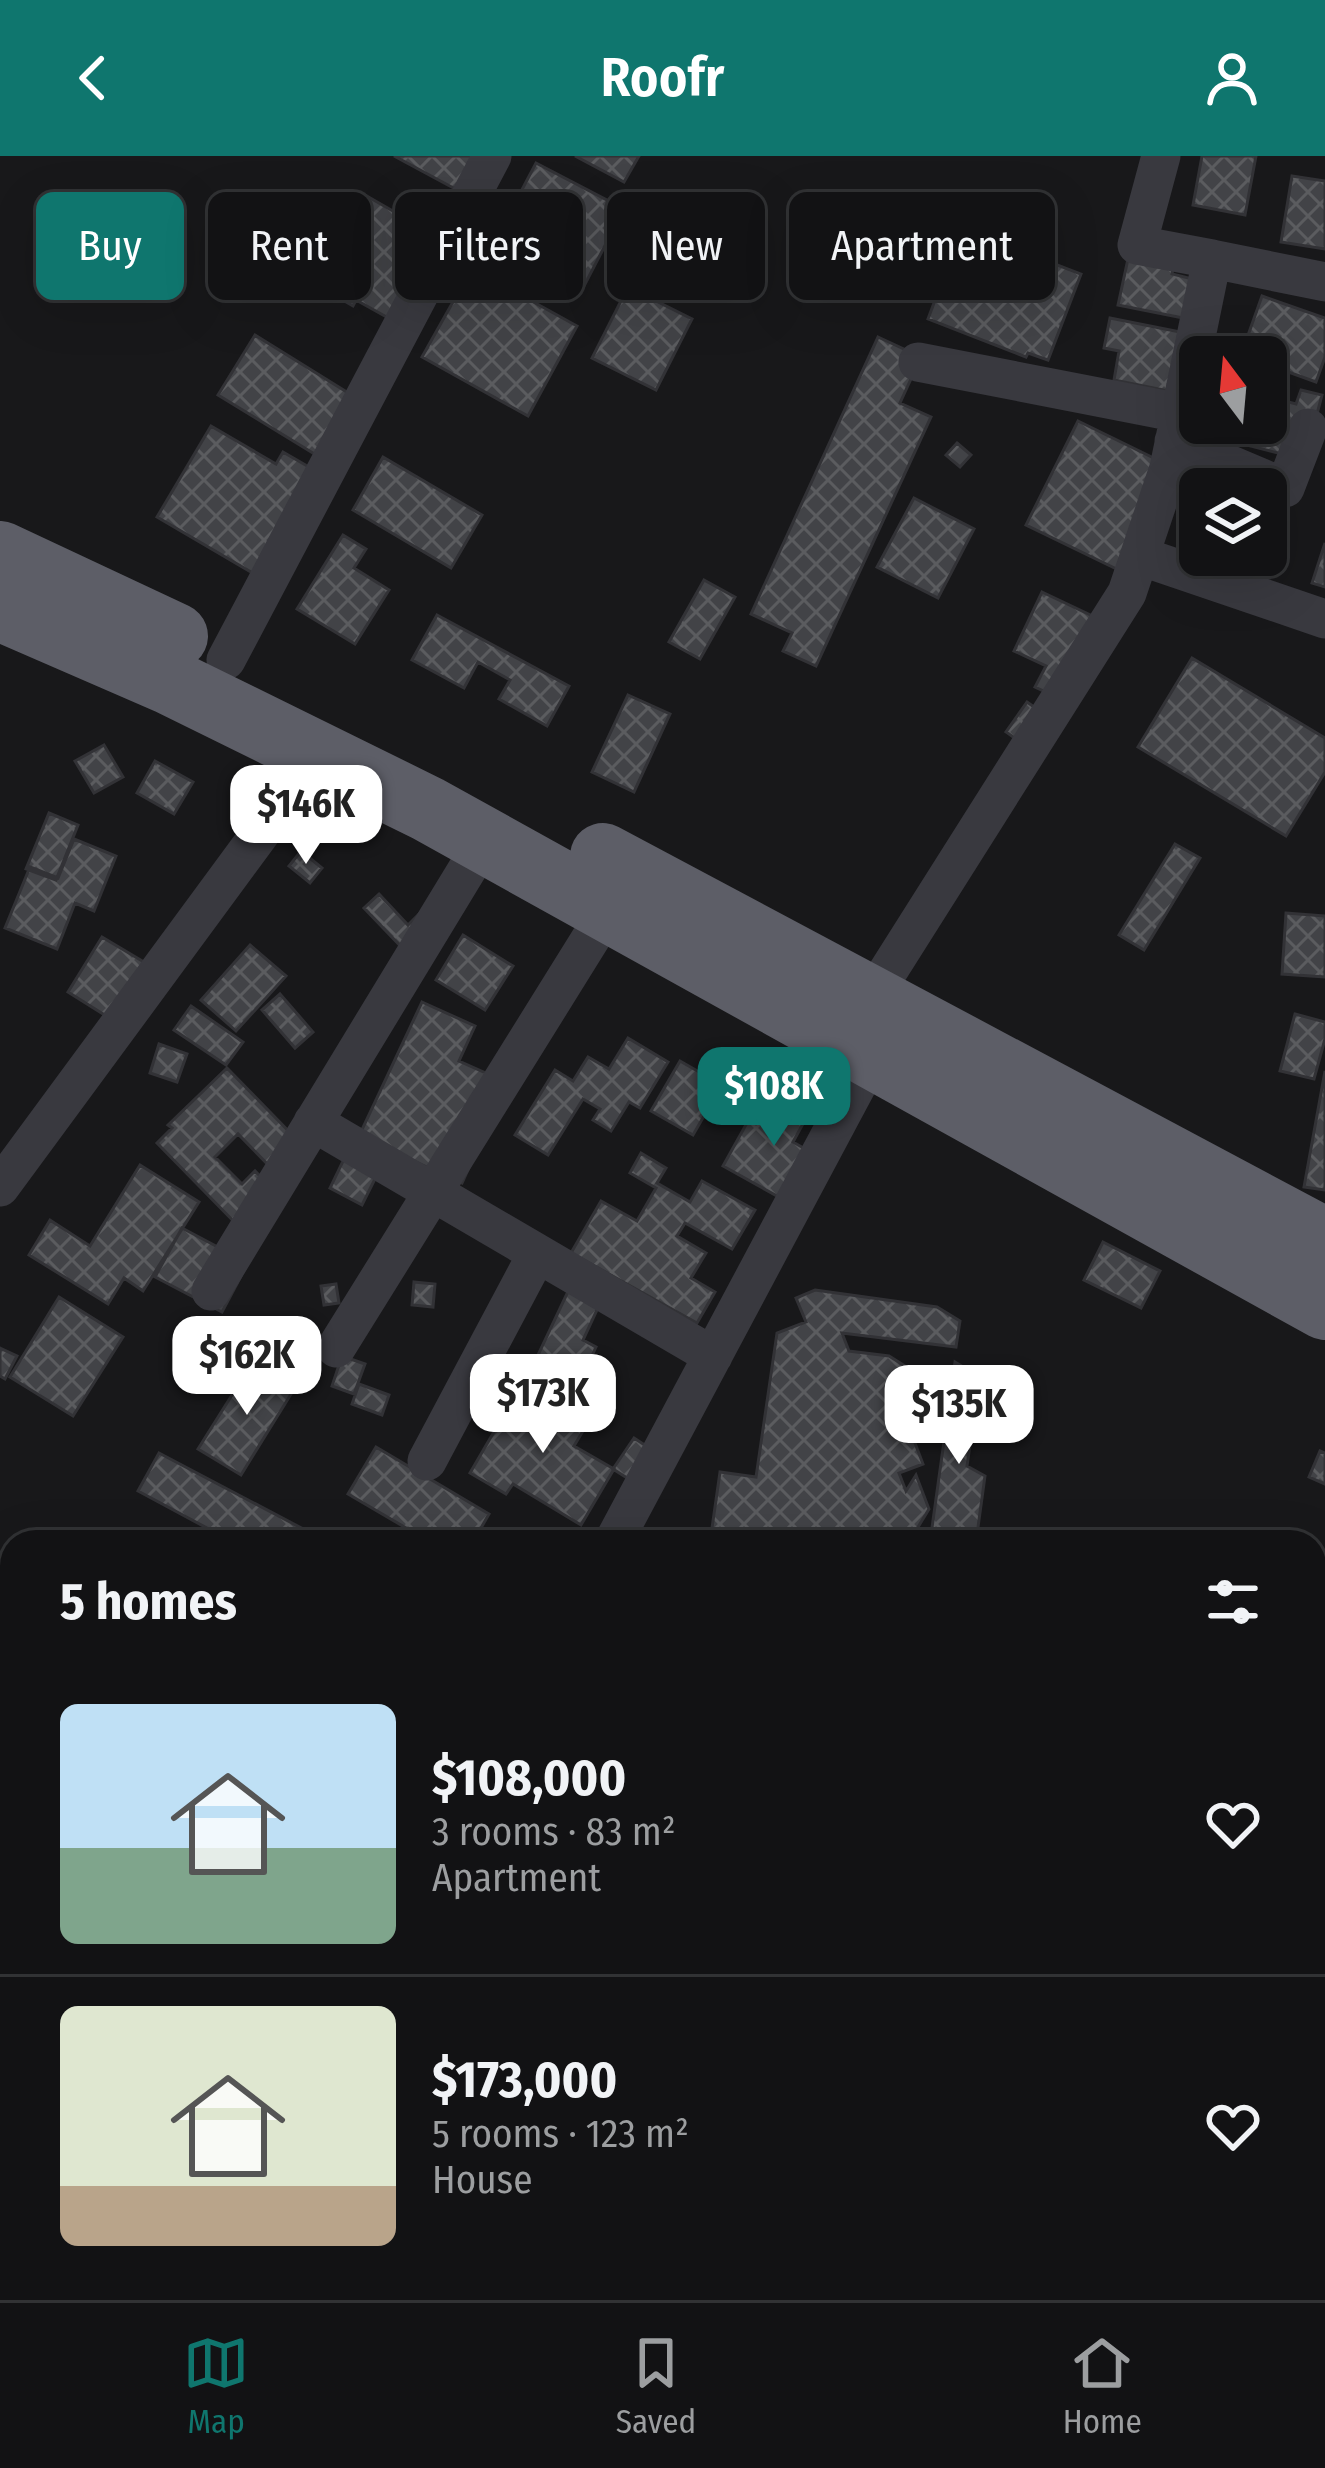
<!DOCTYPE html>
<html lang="en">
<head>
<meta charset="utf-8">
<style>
	:root { --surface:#121214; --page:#1f2022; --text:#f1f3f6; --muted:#9c9ea0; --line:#313234; --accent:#0f766e }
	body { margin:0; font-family:"Fira Sans Condensed",sans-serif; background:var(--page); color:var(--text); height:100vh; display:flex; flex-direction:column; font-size:45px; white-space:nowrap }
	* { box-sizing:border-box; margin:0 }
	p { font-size:39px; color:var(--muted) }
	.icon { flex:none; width:66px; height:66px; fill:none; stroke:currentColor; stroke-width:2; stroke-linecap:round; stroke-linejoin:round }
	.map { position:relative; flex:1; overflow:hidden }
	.side { position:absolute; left:0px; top:1374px; width:1326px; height:771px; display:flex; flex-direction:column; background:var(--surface); border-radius:36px 36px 0 0; box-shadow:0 12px 48px #0002,0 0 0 3px var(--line) }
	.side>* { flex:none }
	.banner { position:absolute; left:36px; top:36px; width:1254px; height:108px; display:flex; gap:24px }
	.needle { width:78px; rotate:344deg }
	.buttons { position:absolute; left:1179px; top:180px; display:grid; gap:24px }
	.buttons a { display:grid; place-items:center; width:108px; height:108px; border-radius:18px; background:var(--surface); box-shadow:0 12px 48px #0002,0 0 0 3px var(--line); font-size:60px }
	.price { position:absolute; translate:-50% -102px; padding:0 27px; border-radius:24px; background:#fff; color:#222; font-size:39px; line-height:78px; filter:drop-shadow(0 3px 6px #0008) }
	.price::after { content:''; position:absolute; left:50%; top:72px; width:36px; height:27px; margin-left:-18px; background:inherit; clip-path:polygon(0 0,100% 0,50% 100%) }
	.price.selected { background:var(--accent); color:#fff }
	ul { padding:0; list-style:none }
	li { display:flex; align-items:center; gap:36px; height:300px; padding:0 60px }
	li+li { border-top:3px solid var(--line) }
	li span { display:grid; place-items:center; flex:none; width:336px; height:240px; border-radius:18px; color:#555 }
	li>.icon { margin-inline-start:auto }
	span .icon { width:144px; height:144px; fill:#fffc; stroke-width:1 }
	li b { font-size:51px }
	h2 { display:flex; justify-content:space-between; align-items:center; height:144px; padding:0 60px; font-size:51px }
	.pill { padding:0 42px; border-radius:18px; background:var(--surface); box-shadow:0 12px 48px #0002,0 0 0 3px var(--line); font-size:42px; line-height:108px }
	.pill.selected { background:var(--accent); color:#fff }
	header { display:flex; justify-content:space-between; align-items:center; height:156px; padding:0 60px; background:var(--accent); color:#fff; font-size:54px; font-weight:600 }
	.tab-bar { display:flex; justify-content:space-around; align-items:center; height:168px; border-top:3px solid var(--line); background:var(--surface); font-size:33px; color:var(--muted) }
	.tab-bar a { display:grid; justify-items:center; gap:6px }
	.tab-bar .selected { color:var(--accent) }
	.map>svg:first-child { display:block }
</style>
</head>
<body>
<header><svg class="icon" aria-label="back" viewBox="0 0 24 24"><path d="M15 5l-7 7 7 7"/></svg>Roofr<svg class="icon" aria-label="person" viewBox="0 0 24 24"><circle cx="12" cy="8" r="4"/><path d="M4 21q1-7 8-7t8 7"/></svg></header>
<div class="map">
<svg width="1325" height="2144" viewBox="0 0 1325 2144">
	<defs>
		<pattern id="building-cross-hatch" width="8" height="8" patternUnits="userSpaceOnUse" patternTransform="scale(3)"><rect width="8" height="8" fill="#424347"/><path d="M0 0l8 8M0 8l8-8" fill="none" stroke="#5b5c5f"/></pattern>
	</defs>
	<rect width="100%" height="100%" fill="#18181a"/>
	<!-- building -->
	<path fill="url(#building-cross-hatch)" stroke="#323236" stroke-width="3" d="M 394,0 L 491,0 L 472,42 Z
		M 575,0 L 639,0 L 624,26 Z
		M 1202,0 L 1256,0 L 1245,59 L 1193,49 Z
		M 536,7 L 624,53 L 583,132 L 495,85 Z
		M 1292,20 L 1325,25 L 1325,93 L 1281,86 Z
		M 365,39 L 440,82 L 392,164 L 356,144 L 353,150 L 313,127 Z
		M 927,59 L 1081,118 L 1048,204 L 1028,197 L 1026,201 L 928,163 L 940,131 L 904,118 Z
		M 1131,89 L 1176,98 L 1172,118 L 1201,125 L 1193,164 L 1118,149 Z
		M 472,112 L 577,170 L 528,260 L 422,201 Z
		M 628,131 L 692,163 L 656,234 L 592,202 Z
		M 1262,140 L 1325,162 L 1325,201 L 1316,226 L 1266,208 L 1266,201 L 1241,199 Z
		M 1110,162 L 1200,180 L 1188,239 L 1114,224 L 1119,195 L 1104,192 Z
		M 255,179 L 358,243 L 321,302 L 218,239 Z
		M 878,181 L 921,201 L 900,247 L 931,261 L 816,510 L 783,495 L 792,477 L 751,458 Z
		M 1301,234 L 1322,239 L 1305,304 L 1223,283 L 1227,267 L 1266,267 L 1266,240 L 1296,248 Z
		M 1078,265 L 1170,310 L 1133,421 L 1026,369 Z
		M 211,270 L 276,308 L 283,296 L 328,322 L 268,426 L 157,361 Z
		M 957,287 L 971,299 L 960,311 L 946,299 Z
		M 383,301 L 482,359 L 451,412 L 353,354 Z
		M 914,342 L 974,373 L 938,442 L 877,411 Z
		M 343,379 L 366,393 L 354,412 L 389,434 L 355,488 L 297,453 Z
		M 1325,387 L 1325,431 L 1312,427 Z
		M 1266,388 L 1288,393 L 1285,407 L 1242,399 L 1266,399 Z
		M 704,424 L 735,441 L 700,503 L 669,486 Z
		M 1042,436 L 1103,465 L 1065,545 L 1035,531 L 1046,510 L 1014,495 Z
		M 437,459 L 569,530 L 547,570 L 499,543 L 510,524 L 478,506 L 464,532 L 412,504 Z
		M 1192,502 L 1325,582 L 1325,616 L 1286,680 L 1138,591 Z
		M 628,539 L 670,558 L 634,636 L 592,616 Z
		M 1027,546 L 1050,562 L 1029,592 L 1006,576 Z
		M 104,589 L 123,621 L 94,637 L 75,605 Z
		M 155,605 L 193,626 L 174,658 L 137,637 Z
		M 49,657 L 78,669 L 56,724 L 26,713 Z
		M 74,683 L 116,700 L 94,755 L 75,747 L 57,793 L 5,772 L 30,711 L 58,722 Z
		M 1175,688 L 1200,702 L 1144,794 L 1119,779 Z
		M 301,695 L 322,712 L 310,727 L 289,710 Z
		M 379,738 L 408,769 L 419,758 L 411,801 L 364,752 Z
		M 1286,757 L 1325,760 L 1325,821 L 1282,818 Z
		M 463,779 L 513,810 L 485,854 L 436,824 Z
		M 102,781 L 164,818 L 111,863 L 68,836 Z
		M 250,789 L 286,820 L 236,875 L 201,844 Z
		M 280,838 L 313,876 L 295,892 L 262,854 Z
		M 422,846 L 475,870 L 459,905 L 508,927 L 462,1027 L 359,980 Z
		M 191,850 L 243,886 L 226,909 L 174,874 Z
		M 1295,858 L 1325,866 L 1325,883 L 1314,923 L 1280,915 Z
		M 628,882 L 668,906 L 640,952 L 629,946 L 611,975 L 593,964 L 600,953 L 583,943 L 548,999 L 515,979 L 555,914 L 573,925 L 588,901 L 609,913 Z
		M 159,888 L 187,898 L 177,926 L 150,917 Z
		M 680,905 L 722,929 L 693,979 L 651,955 Z
		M 227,912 L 305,992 L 278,1019 L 238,978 L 215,1001 L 242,1028 L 255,1015 L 279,1040 L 243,1075 L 157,987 L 172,972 L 168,969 Z
		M 1325,915 L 1325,1034 L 1304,1031 Z
		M 767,931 L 810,955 L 793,986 L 821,1002 L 795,1050 L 723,1010 Z
		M 641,997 L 666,1012 L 657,1027 L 690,1046 L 702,1025 L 755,1054 L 732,1093 L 685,1067 L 677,1080 L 706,1097 L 691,1122 L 715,1136 L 697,1167 L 571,1097 L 601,1045 L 637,1065 L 656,1032 L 630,1017 Z
		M 344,1003 L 377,1019 L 362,1049 L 330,1032 Z
		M 140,1009 L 199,1046 L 143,1135 L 124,1122 L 108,1148 L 29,1099 L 50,1064 L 90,1090 Z
		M 182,1072 L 248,1107 L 222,1156 L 155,1121 Z
		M 1103,1086 L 1160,1115 L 1141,1152 L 1084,1124 Z
		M 414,1126 L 435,1128 L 433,1151 L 412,1149 Z
		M 572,1127 L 603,1141 L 583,1184 L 596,1191 L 574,1239 L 529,1218 Z
		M 336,1128 L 339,1147 L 324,1149 L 321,1130 Z
		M 815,1134 L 937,1151 L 960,1165 L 956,1191 L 842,1177 L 849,1195 L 889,1200 L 924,1222 L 922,1234 L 893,1229 L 923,1308 L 899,1317 L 906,1335 L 916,1319 L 929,1353 L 909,1386 L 710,1386 L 720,1316 L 756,1321 L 777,1177 L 806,1166 L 796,1142 Z
		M 59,1141 L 123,1181 L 73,1260 L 10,1221 Z
		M 0,1192 L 17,1200 L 5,1223 L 0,1220 Z
		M 342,1200 L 365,1208 L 354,1238 L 332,1230 Z
		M 254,1204 L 296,1230 L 241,1319 L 198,1293 Z
		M 955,1206 L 980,1221 L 967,1310 L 985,1320 L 976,1386 L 930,1386 Z
		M 523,1226 L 589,1265 L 574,1290 L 614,1313 L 581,1369 L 513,1328 L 506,1338 L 470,1317 Z
		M 359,1228 L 389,1239 L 382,1259 L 352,1248 Z
		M 634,1282 L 666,1303 L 646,1334 L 613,1313 Z
		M 376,1291 L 489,1358 L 473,1386 L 430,1386 L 348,1338 Z
		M 1320,1295 L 1325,1297 L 1325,1328 L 1309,1321 Z
		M 159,1297 L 309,1376 L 304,1386 L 233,1386 L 138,1335 Z
		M 1314,1503 L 1325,1505 L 1325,1603 L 1314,1601 Z"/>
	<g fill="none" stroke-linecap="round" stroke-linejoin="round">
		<!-- minor -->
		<path stroke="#39393f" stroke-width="39" d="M 1161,0 L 1137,89 L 1212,103
			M 918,206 L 1180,257
			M 1174,285 L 1285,332 L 1308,272
			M 1140,400 L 1325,463
			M 226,504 L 492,0
			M 871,842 L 1127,437 L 1169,312 L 1212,103 L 1325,126
			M 313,966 L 713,1200
			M 0,1031 L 318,599
			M 211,1135 L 485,684
			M 336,1192 L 609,753
			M 427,1305 L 537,1098
			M 620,1386 L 615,1383 L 873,899"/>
		<!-- trunk -->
		<path stroke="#5d5e67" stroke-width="66" d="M 0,398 L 175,480
			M 0,452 L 168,525 L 428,653 L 1325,1151
			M 603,700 L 1325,1085"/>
	</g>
</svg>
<div class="buttons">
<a><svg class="needle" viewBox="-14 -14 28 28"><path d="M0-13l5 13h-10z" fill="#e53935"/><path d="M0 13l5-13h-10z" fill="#9c9ea0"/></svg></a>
<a><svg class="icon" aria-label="layers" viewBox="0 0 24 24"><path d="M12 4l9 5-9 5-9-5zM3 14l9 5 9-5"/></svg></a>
</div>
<b class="price" style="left:306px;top:711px">$146K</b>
<b class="price selected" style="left:774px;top:993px">$108K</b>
<b class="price" style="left:247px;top:1262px">$162K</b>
<b class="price" style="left:543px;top:1300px">$173K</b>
<b class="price" style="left:959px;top:1311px">$135K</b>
<div class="banner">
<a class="pill selected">Buy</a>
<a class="pill">Rent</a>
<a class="pill">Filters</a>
<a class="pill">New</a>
<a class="pill">Apartment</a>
</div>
<section class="side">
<h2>5 homes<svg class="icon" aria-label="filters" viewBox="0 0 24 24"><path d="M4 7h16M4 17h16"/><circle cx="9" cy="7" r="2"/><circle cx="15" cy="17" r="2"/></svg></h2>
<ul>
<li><span style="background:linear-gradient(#bfe0f5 60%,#7fa58c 0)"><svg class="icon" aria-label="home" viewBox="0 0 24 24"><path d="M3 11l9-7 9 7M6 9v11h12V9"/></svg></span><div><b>$108,000</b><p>3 rooms · 83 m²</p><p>Apartment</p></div><svg class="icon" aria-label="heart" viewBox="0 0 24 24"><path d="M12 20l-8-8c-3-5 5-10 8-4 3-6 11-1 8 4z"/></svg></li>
<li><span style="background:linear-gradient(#dfe7d0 75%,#b9a48a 0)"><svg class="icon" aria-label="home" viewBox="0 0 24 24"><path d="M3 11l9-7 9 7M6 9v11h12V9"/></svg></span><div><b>$173,000</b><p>5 rooms · 123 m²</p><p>House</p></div><svg class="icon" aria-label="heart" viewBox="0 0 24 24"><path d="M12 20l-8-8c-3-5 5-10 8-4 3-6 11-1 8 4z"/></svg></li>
</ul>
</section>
</div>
<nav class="tab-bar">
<a class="selected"><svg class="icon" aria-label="map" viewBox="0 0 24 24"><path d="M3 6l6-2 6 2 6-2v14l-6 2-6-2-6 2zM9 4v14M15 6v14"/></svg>Map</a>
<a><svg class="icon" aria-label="saved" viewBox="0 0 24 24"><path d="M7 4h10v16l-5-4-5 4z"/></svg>Saved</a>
<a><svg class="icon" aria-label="home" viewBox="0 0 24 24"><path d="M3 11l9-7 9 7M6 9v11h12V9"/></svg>Home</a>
</nav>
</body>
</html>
